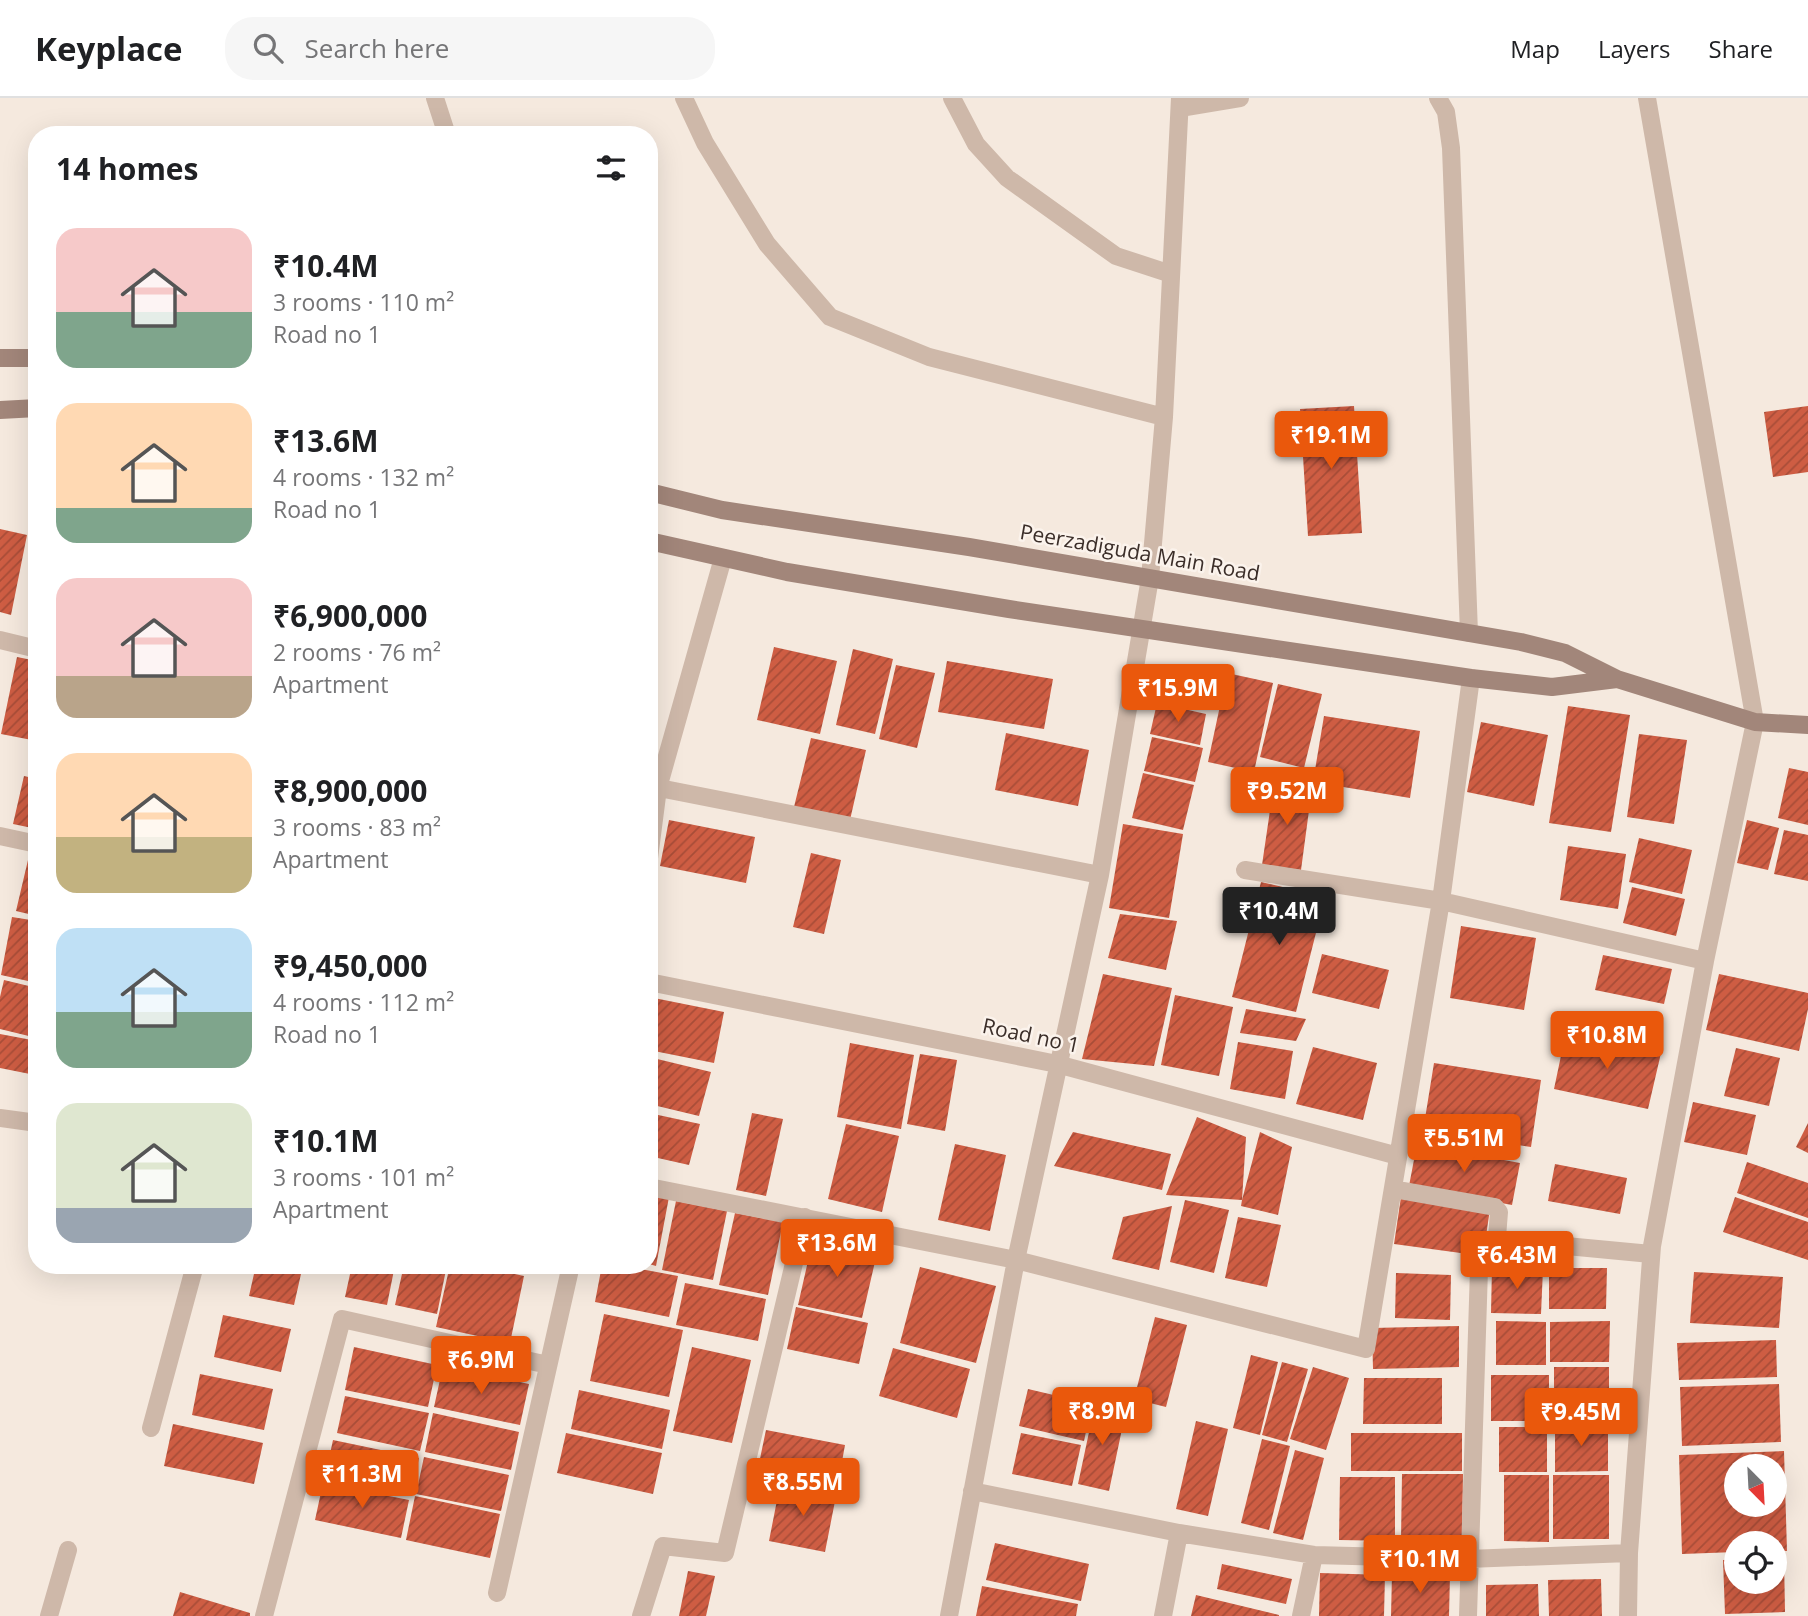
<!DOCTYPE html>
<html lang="en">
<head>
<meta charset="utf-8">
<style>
	:root { --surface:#fff; --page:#f6f6f6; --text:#202124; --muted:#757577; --line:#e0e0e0; --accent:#ea580c }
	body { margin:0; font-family:"Open Sans",sans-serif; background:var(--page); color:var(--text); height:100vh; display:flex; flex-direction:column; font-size:26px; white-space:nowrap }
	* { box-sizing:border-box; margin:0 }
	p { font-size:23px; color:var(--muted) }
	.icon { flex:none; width:38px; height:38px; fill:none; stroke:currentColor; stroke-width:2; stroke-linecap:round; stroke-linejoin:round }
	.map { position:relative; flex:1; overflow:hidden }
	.details { position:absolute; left:28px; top:28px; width:630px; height:1148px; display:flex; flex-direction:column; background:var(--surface); border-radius:28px; box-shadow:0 7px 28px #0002 }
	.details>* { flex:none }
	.needle { width:46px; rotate:156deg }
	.controls { position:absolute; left:1724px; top:1356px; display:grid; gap:14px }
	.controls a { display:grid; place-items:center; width:63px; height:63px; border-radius:50%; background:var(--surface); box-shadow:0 7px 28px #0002; font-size:35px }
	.price { position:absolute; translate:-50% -60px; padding:0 16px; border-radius:7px; background:var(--accent); color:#fff; font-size:23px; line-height:46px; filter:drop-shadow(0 2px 4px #0008) }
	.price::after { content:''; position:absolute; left:50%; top:42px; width:21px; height:16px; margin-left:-10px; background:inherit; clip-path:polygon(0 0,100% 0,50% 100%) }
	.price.current { background:#222; color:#fff }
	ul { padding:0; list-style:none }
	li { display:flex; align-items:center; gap:21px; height:175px; padding:0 28px }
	li span { display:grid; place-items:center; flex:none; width:196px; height:140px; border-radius:21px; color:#555 }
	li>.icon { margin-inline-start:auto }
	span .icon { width:84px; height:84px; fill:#fffc; stroke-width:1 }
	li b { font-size:30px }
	h2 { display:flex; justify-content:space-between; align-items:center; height:84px; padding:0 28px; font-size:30px }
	header { display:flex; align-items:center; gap:42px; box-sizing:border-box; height:98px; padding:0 35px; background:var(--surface); border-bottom:2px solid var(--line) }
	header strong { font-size:33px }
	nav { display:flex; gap:38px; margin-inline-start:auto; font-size:24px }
	.search { width:490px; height:63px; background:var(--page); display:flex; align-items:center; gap:18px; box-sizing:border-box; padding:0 24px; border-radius:28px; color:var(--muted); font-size:26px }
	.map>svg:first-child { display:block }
</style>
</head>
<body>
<header>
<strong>Keyplace</strong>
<div class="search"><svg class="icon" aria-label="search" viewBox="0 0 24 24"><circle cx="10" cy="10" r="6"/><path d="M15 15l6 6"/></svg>Search here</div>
<nav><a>Map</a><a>Layers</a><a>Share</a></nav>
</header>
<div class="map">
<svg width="1808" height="1518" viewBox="0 0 1808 1518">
	<defs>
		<pattern id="building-hatch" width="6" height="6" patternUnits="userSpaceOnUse" patternTransform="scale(1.75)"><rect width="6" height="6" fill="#ce5d43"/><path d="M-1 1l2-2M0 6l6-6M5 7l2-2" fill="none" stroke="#a84d38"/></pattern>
	</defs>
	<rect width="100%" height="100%" fill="#f5e9de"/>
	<!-- building -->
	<path fill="url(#building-hatch)" fill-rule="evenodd" d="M 1354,308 L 1362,435 L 1308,438 L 1300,311 Z
		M 1808,308 L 1808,374 L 1773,379 L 1764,314 Z
		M 0,431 L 27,437 L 11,517 L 0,514 Z
		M 774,549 L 837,563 L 820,636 L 757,622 Z
		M 853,551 L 893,561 L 875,636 L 836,627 Z
		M 17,559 L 37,563 L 37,643 L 1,636 Z
		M 947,563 L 1053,581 L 1044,631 L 938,614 Z
		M 896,567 L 935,575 L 917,650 L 879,641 Z
		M 1166,567 L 1215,577 L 1208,612 L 1158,602 Z
		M 1227,575 L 1273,585 L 1254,674 L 1208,664 Z
		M 1278,586 L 1322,596 L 1304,670 L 1260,659 Z
		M 1157,605 L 1206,616 L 1200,647 L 1150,636 Z
		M 1568,608 L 1630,617 L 1611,734 L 1549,725 Z
		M 1324,618 L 1420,633 L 1410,700 L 1313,684 Z
		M 1481,624 L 1548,637 L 1534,708 L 1467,694 Z
		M 1006,635 L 1089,652 L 1078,708 L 995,692 Z
		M 1639,636 L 1687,642 L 1674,726 L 1627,719 Z
		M 1152,639 L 1203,650 L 1195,684 L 1144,673 Z
		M 811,640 L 866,652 L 850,722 L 794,709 Z
		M 1789,670 L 1808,674 L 1808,727 L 1778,720 Z
		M 1143,675 L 1194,687 L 1183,732 L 1132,720 Z
		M 24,678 L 37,681 L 37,731 L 13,726 Z
		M 1274,685 L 1312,690 L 1301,772 L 1262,767 Z
		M 669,722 L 755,739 L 746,785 L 660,768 Z
		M 1747,722 L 1779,730 L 1768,772 L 1737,765 Z
		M 1123,726 L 1183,736 L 1169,820 L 1109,810 Z
		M 1784,732 L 1808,737 L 1808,783 L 1774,776 Z
		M 1639,740 L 1692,752 L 1682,796 L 1629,784 Z
		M 1568,748 L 1626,756 L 1618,811 L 1560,802 Z
		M 811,755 L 841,762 L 824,836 L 793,829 Z
		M 28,762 L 37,764 L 37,818 L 16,813 Z
		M 1261,784 L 1325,799 L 1296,914 L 1232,899 Z
		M 1632,789 L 1685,801 L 1676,838 L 1623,825 Z
		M 1120,816 L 1177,823 L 1166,872 L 1108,860 Z
		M 12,819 L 37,823 L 37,885 L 1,877 Z
		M 1461,828 L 1536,840 L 1524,912 L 1450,900 Z
		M 1322,856 L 1389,872 L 1379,911 L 1312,895 Z
		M 1603,857 L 1672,871 L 1664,906 L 1595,892 Z
		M 1103,876 L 1172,890 L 1154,968 L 1082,961 Z
		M 1719,876 L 1808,895 L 1808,911 L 1799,953 L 1706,932 Z
		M 4,882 L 37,890 L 37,940 L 0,931 L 0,899 Z
		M 1175,897 L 1233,909 L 1219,978 L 1161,967 Z
		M 649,899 L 724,914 L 714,965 L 649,952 Z
		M 1246,911 L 1306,921 L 1296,943 L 1240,935 Z
		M 1566,934 L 1661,955 L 1648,1011 L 1554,991 Z
		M 0,936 L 37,943 L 35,977 L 0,970 Z
		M 1238,944 L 1293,953 L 1285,1001 L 1230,991 Z
		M 850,945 L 914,957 L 901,1031 L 837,1019 Z
		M 1313,949 L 1377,965 L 1363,1022 L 1296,1006 Z
		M 1736,950 L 1780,960 L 1769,1008 L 1724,998 Z
		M 920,956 L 957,962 L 945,1033 L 907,1026 Z
		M 649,959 L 711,974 L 699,1018 L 649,1006 Z
		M 1434,965 L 1541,982 L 1531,1049 L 1423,1033 Z
		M 1693,1004 L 1756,1017 L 1747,1057 L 1684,1044 Z
		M 649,1015 L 700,1026 L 689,1067 L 649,1058 Z
		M 752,1015 L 783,1021 L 766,1098 L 736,1092 Z
		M 1197,1019 L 1246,1039 L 1242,1102 L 1260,1034 L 1292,1049 L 1278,1117 L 1241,1108 L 1242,1102 L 1166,1097 Z
		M 1808,1025 L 1808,1055 L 1796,1049 Z
		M 846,1026 L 899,1038 L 882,1114 L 828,1101 Z
		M 1073,1034 L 1171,1056 L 1162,1092 L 1054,1068 Z
		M 955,1046 L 1006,1057 L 990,1133 L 938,1122 Z
		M 1417,1046 L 1520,1065 L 1512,1107 L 1409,1088 Z
		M 1747,1064 L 1808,1085 L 1808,1120 L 1737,1095 Z
		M 1555,1066 L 1627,1080 L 1620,1116 L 1548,1103 Z
		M 649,1096 L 669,1099 L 656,1168 L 649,1166 Z
		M 1401,1099 L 1490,1111 L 1483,1158 L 1394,1146 Z
		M 1735,1099 L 1808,1124 L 1808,1162 L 1723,1134 Z
		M 1185,1102 L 1229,1112 L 1214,1175 L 1170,1164 Z
		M 676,1103 L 727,1113 L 713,1182 L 662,1172 Z
		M 1172,1108 L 1159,1172 L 1112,1161 L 1123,1119 Z
		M 735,1115 L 783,1124 L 768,1197 L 719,1187 Z
		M 1238,1119 L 1281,1127 L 1267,1189 L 1225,1180 Z
		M 813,1141 L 877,1155 L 862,1220 L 798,1207 Z
		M 256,1167 L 303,1167 L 294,1207 L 249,1198 Z
		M 352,1167 L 395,1167 L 387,1207 L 345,1199 Z
		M 404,1167 L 447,1167 L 437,1216 L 395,1207 Z
		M 450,1167 L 475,1167 L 524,1178 L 510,1245 L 436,1229 Z
		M 602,1167 L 619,1167 L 678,1178 L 669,1219 L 595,1204 Z
		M 920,1169 L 996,1188 L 976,1265 L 900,1245 Z
		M 1492,1169 L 1543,1171 L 1541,1216 L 1491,1215 Z
		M 1549,1170 L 1607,1170 L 1606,1211 L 1549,1211 Z
		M 1694,1174 L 1783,1179 L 1779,1230 L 1690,1225 Z
		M 1396,1175 L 1451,1177 L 1450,1222 L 1395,1220 Z
		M 685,1185 L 766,1201 L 758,1243 L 676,1227 Z
		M 796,1209 L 868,1225 L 859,1266 L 787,1251 Z
		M 604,1216 L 683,1232 L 669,1299 L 590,1283 Z
		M 223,1217 L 291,1231 L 281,1274 L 214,1259 Z
		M 1155,1219 L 1187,1227 L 1166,1309 L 1134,1301 Z
		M 1496,1223 L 1546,1224 L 1546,1267 L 1496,1267 Z
		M 1610,1223 L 1609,1264 L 1550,1264 L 1550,1224 Z
		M 1459,1228 L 1459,1269 L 1373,1271 L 1372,1230 Z
		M 1776,1242 L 1777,1279 L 1679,1282 L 1677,1245 Z
		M 354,1249 L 437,1267 L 428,1309 L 345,1292 Z
		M 692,1249 L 751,1262 L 732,1345 L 673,1333 Z
		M 893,1250 L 970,1271 L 957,1320 L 879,1298 Z
		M 1251,1257 L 1278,1264 L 1260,1337 L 1233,1330 Z
		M 1282,1264 L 1308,1271 L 1287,1344 L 1262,1337 Z
		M 443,1268 L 529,1286 L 520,1327 L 434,1309 Z
		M 1313,1269 L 1349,1280 L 1326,1352 L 1290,1341 Z
		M 1554,1269 L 1609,1269 L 1609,1321 L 1554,1321 Z
		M 200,1276 L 273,1291 L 264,1332 L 192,1317 Z
		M 1491,1277 L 1549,1277 L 1549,1323 L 1491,1323 Z
		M 1364,1280 L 1442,1280 L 1442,1326 L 1363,1326 Z
		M 1779,1286 L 1781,1344 L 1682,1348 L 1680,1289 Z
		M 1028,1291 L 1092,1306 L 1084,1343 L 1019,1328 Z
		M 579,1292 L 670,1312 L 662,1351 L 571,1331 Z
		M 345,1298 L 429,1315 L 420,1353 L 337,1335 Z
		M 1095,1306 L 1126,1312 L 1109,1393 L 1078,1386 Z
		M 433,1315 L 519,1334 L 511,1372 L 425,1354 Z
		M 1196,1323 L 1228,1331 L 1208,1418 L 1176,1411 Z
		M 173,1326 L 263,1345 L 254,1386 L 164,1368 Z
		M 1555,1326 L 1608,1326 L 1608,1373 L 1555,1374 Z
		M 1499,1329 L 1547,1329 L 1547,1374 L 1499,1374 Z
		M 766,1332 L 845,1347 L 837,1391 L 757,1375 Z
		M 566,1335 L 662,1355 L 653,1396 L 557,1375 Z
		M 1021,1335 L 1081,1347 L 1072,1388 L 1012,1376 Z
		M 1351,1335 L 1462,1335 L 1462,1373 L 1351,1373 Z
		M 1262,1341 L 1290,1348 L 1269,1432 L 1241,1425 Z
		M 333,1342 L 419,1360 L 411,1397 L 325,1379 Z
		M 1295,1352 L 1324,1360 L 1303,1442 L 1273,1435 Z
		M 1784,1353 L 1787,1453 L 1774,1453 L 1774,1446 L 1736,1446 L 1736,1454 L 1682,1456 L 1679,1357 ZM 1736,1368 L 1774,1368 L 1774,1407 L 1736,1407 Z
		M 424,1359 L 509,1377 L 501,1413 L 416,1396 Z
		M 1402,1376 L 1463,1376 L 1462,1442 L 1401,1442 Z
		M 1504,1377 L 1549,1377 L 1549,1444 L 1504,1443 Z
		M 1553,1377 L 1609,1377 L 1609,1441 L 1553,1441 Z
		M 1340,1379 L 1395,1379 L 1395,1443 L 1339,1442 Z
		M 323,1385 L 409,1402 L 401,1440 L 315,1422 Z
		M 780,1387 L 836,1398 L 825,1454 L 769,1443 Z
		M 415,1398 L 500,1416 L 490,1460 L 406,1442 Z
		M 995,1445 L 1089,1466 L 1081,1503 L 986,1482 Z
		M 1784,1459 L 1785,1514 L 1725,1516 L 1723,1462 L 1736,1461 L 1736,1484 L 1774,1484 L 1774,1460 Z
		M 1222,1466 L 1292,1481 L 1286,1506 L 1217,1491 Z
		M 688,1473 L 715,1478 L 706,1518 L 679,1518 Z
		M 1320,1475 L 1385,1477 L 1384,1518 L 1319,1518 Z
		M 1392,1476 L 1450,1477 L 1449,1518 L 1391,1518 Z
		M 1601,1481 L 1602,1518 L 1549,1518 L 1548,1482 Z
		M 1538,1486 L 1539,1518 L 1486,1518 L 1486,1487 Z
		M 982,1488 L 1078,1506 L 1076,1518 L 976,1518 Z
		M 180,1494 L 250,1515 L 250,1518 L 173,1518 Z
		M 1196,1497 L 1279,1517 L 1279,1518 L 1191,1518 Z"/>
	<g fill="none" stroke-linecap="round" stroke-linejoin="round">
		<!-- street -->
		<path stroke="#ceb8a9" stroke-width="18" d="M 435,0 L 447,37
			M 684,0 L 705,45 L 767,146 L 830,219 L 929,259 L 1164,319
			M 952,0 L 976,46 L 1007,80 L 1116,158 L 1171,176
			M 1438,0 L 1446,14 L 1451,50 L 1469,535
			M 1180,10 L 1240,0
			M 0,542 L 37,551
			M 649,688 L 1100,777
			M 0,738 L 37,746
			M 649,760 L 658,690 L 723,460
			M 1245,772 L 1441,803 L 1705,863
			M 649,884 L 1057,966 L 1398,1058
			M 0,1020 L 37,1025
			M 649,1089 L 1016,1162 L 1366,1251 L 1441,803 L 1471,580
			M 1393,1091 L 1495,1109 L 1499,1114 L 1497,1139 L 1502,1142 L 1651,1156
			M 151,1330 L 195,1167
			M 972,1393 L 1179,1435 L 1314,1457 L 1468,1461 L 1629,1455
			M 497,1495 L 571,1167
			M 49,1518 L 68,1452
			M 264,1518 L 342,1221 L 548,1267
			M 641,1518 L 663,1448 L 725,1455 L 805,1119
			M 949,1518 L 1016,1162 L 1100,777 L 1150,480 L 1164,319 L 1180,0
			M 1163,1518 L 1179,1435
			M 1301,1518 L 1314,1457
			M 1468,1518 L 1479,1171
			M 1628,1518 L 1629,1455 L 1652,1148 L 1705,863 L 1755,624 L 1647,0"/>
		<!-- secondary -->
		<path stroke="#a2867a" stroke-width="18" d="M 0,260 L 37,260
			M 0,312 L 37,310
			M 649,394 L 722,412 L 969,449 L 1521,544 L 1565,555 L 1617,581 L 1552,589 L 1471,580 L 1009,511 L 787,474 L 649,443
			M 1617,581 L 1755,624 L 1808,627"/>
	</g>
	<g text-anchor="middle" stroke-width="5" stroke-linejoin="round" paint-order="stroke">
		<!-- street labels -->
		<g font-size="21" fill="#3b2e29" stroke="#fbf3ec">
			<text transform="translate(1140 455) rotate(10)" y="7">Peerzadiguda Main Road</text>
			<text transform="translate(1031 938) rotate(12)" y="7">Road no 1</text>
		</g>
	</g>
</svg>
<div class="controls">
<a><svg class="needle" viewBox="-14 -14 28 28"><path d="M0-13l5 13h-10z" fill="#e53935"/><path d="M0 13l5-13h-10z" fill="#757577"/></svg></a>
<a><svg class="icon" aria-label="locate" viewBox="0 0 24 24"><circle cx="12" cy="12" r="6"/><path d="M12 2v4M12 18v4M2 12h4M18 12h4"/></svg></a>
</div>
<b class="price" style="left:1331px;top:373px">₹19.1M</b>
<b class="price" style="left:1178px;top:626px">₹15.9M</b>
<b class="price" style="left:1287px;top:729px">₹9.52M</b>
<b class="price current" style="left:1279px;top:849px">₹10.4M</b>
<b class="price" style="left:1607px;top:973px">₹10.8M</b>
<b class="price" style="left:1464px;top:1076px">₹5.51M</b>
<b class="price" style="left:837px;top:1181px">₹13.6M</b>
<b class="price" style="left:1517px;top:1193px">₹6.43M</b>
<b class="price" style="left:481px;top:1298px">₹6.9M</b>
<b class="price" style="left:1102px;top:1349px">₹8.9M</b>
<b class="price" style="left:1581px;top:1350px">₹9.45M</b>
<b class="price" style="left:362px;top:1412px">₹11.3M</b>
<b class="price" style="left:803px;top:1420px">₹8.55M</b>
<b class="price" style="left:1420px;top:1497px">₹10.1M</b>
<section class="details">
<h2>14 homes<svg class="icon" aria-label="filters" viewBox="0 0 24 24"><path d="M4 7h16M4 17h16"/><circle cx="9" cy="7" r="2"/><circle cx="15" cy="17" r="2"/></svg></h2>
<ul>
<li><span style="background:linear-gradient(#f6c9c9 60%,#7fa58c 0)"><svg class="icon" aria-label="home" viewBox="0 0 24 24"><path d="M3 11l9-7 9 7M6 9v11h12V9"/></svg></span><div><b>₹10.4M</b><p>3 rooms · 110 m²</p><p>Road no 1</p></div></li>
<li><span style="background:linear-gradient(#ffd9b3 75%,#7fa58c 0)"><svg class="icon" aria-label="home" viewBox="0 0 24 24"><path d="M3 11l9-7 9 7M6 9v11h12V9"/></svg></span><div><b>₹13.6M</b><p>4 rooms · 132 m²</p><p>Road no 1</p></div></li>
<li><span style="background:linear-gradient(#f6c9c9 70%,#b9a48a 0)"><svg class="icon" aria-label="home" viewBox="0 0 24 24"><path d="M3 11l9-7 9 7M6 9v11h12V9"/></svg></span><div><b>₹6,900,000</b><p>2 rooms · 76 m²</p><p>Apartment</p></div></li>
<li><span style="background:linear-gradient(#ffd9b3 60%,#c2b280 0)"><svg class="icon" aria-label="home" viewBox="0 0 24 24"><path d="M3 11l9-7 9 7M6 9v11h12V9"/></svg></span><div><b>₹8,900,000</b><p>3 rooms · 83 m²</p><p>Apartment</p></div></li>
<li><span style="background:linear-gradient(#bfe0f5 60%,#7fa58c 0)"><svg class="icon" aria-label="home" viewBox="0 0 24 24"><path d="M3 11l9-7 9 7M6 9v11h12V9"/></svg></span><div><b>₹9,450,000</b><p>4 rooms · 112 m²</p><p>Road no 1</p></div></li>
<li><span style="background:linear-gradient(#dfe7d0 75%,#9aa5b1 0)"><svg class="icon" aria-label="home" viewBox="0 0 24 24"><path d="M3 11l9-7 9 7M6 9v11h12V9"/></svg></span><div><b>₹10.1M</b><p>3 rooms · 101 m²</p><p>Apartment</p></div></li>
</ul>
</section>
</div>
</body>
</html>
